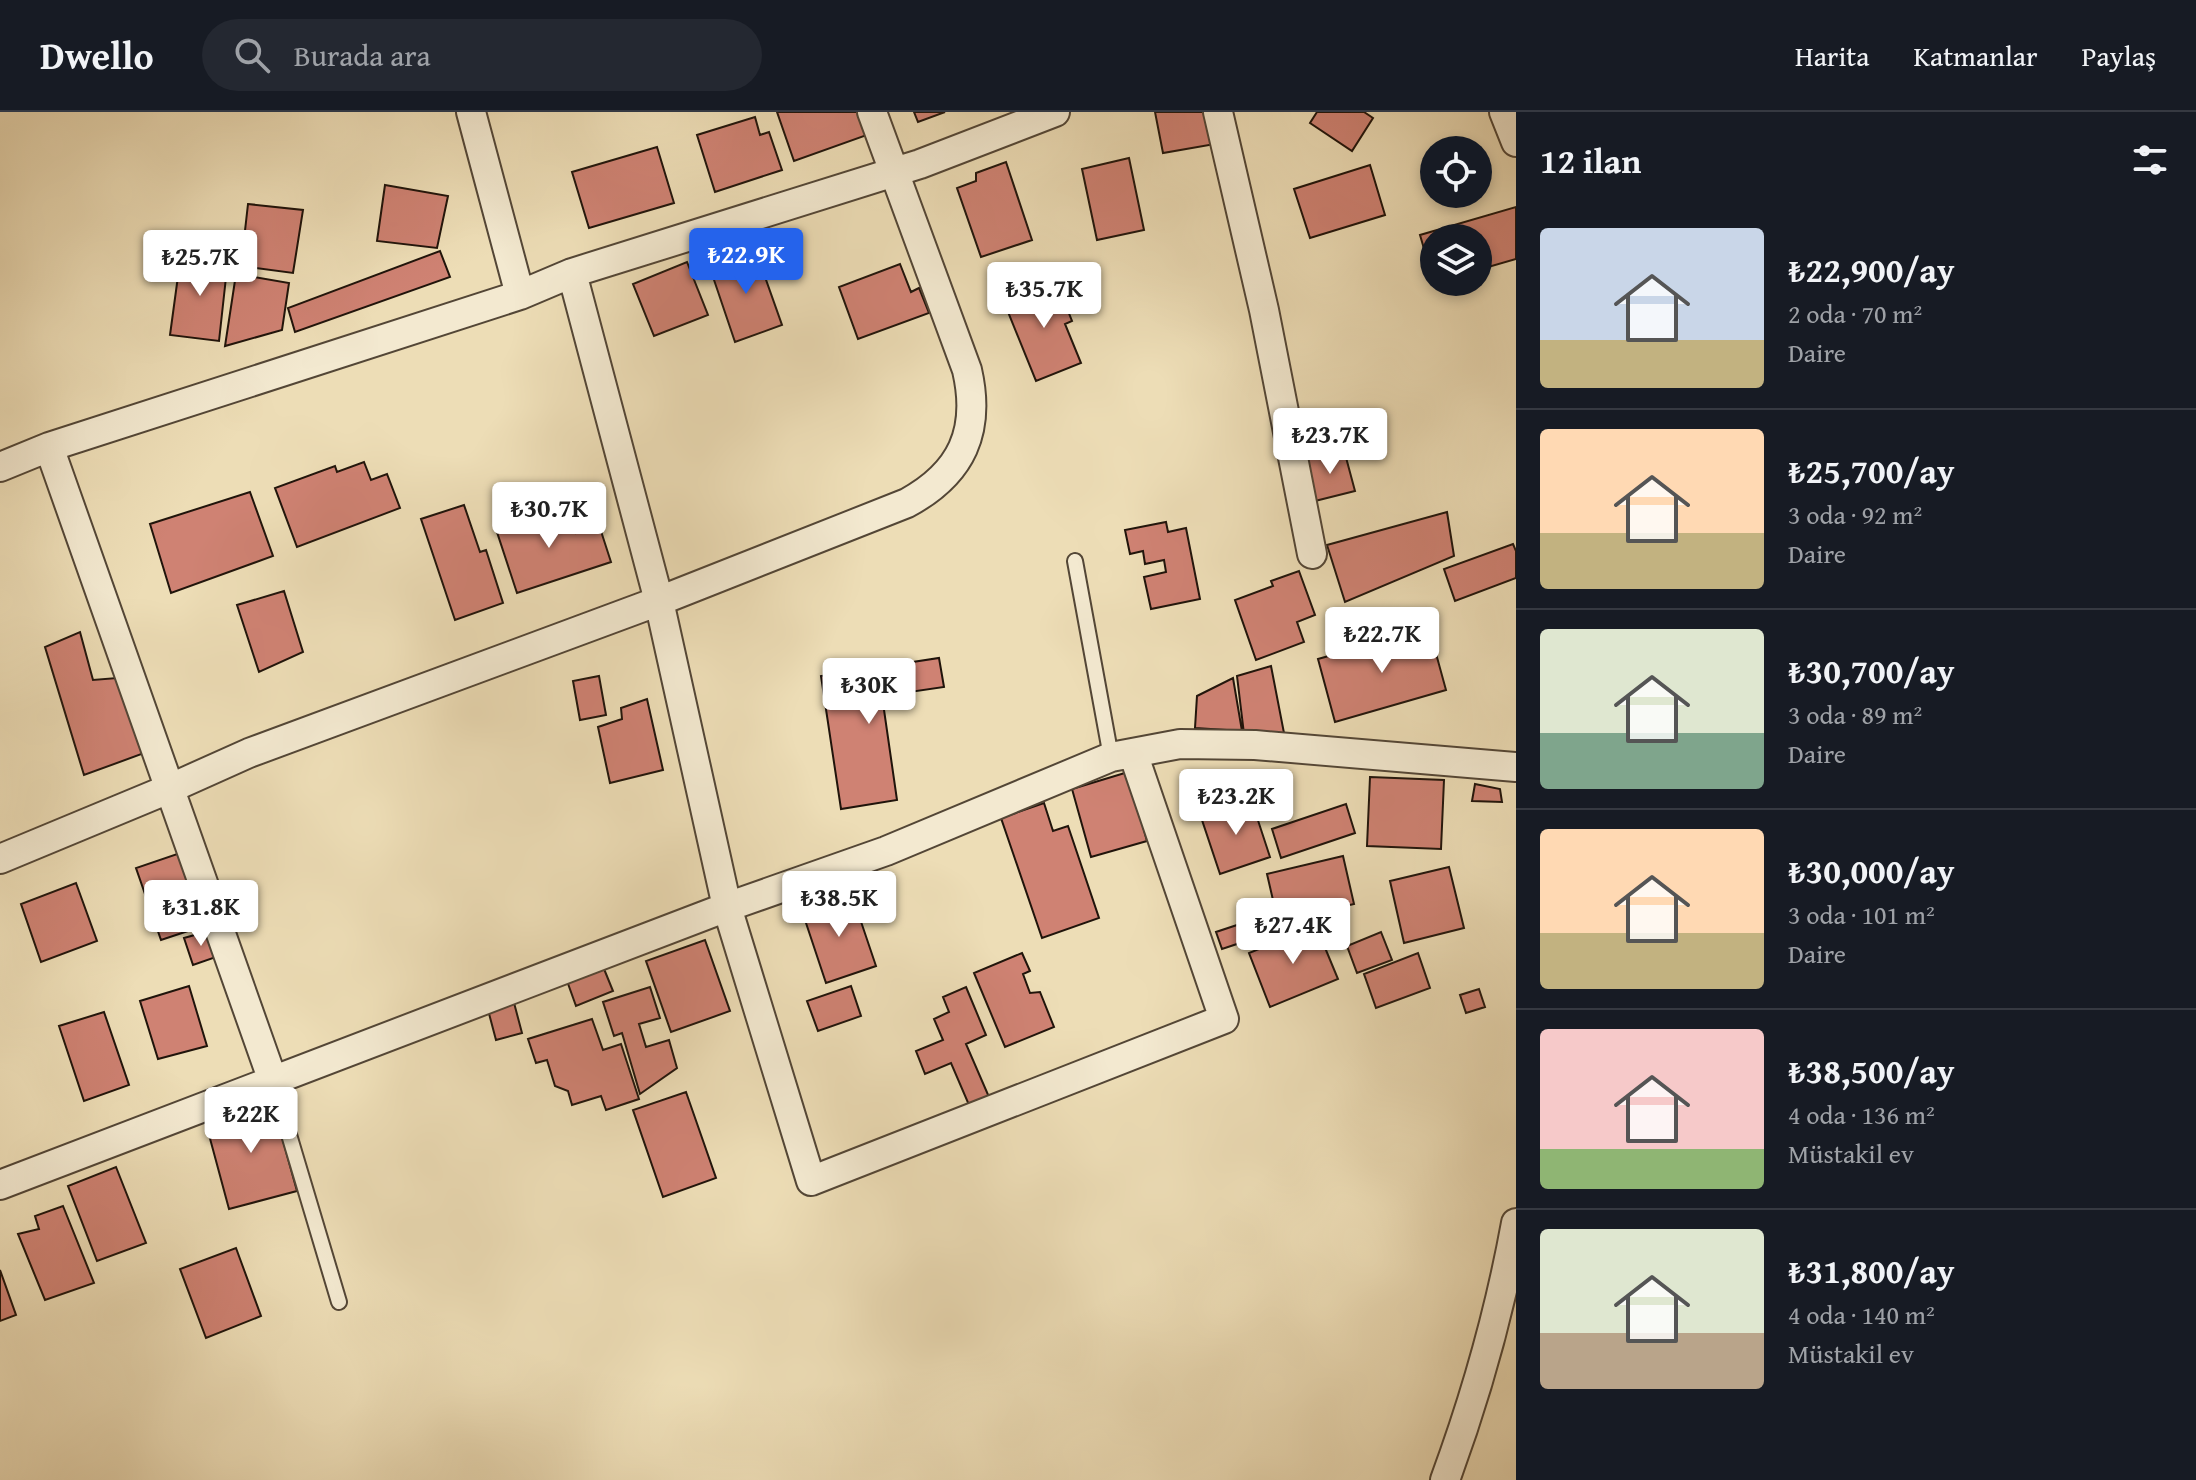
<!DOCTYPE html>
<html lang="tr">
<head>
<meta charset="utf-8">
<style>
	:root { --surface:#171b24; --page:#242831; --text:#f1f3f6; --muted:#9ea1a6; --line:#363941; --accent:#2563eb }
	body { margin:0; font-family:"Gentium Book Plus",serif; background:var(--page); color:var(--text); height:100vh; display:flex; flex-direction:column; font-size:30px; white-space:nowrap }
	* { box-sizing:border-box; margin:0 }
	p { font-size:26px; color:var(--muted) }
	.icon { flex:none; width:44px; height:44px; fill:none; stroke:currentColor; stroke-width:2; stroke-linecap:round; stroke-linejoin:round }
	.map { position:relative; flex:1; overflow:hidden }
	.details { display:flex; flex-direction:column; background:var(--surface); width:680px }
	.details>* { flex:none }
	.tools { position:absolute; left:1420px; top:24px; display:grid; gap:16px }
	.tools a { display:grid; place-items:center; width:72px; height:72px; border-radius:50%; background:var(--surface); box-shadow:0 4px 12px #0003; font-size:40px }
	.price { position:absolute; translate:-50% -68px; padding:0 18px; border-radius:8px; background:#fff; color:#222; font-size:26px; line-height:52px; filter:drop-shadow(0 2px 4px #0008) }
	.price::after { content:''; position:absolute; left:50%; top:48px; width:24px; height:18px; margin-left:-12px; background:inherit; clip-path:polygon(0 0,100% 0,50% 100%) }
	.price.selected { background:var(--accent); color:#fff }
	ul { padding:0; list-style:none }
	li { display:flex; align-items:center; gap:24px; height:200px; padding:0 24px }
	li+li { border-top:2px solid var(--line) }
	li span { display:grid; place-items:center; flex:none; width:224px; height:160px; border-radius:8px; color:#555 }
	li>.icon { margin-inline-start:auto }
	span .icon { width:96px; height:96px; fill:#fffc; stroke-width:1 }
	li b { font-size:34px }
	h2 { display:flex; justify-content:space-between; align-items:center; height:96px; padding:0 24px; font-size:34px }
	header { display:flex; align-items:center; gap:48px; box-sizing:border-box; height:112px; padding:0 40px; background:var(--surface); border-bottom:2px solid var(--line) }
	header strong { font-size:38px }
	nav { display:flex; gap:44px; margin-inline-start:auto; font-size:28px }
	.search { width:560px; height:72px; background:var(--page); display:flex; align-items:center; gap:20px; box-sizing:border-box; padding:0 28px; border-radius:44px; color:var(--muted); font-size:30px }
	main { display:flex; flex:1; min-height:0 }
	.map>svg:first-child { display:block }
</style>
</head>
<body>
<header>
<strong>Dwello</strong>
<div class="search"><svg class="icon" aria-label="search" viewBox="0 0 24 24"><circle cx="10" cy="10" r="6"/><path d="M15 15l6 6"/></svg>Burada ara</div>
<nav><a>Harita</a><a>Katmanlar</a><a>Paylaş</a></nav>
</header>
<main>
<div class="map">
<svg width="1516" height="1368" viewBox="0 0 1516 1368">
	<rect width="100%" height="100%" fill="#edddb6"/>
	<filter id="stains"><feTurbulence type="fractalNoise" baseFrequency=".0025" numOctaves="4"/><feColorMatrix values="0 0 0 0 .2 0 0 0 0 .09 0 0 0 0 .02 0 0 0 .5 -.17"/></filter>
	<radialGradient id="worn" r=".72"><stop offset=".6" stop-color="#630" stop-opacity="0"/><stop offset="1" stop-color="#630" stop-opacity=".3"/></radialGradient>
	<!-- building -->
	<path fill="#cf8273" stroke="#20140b" stroke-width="2" d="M 777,0 L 859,0 L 867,23 L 794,49 Z
		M 914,0 L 945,0 L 918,10 Z
		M 1155,0 L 1209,0 L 1215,32 L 1163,41 Z
		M 1317,0 L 1364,0 L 1373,6 L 1352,39 L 1310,11 Z
		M 755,5 L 760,23 L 769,20 L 782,58 L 715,80 L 697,23 Z
		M 657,35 L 674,91 L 589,116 L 572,60 Z
		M 1129,46 L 1144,118 L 1097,128 L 1082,57 Z
		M 1006,50 L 1032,128 L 981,145 L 957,76 L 976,69 L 976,61 Z
		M 1370,53 L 1385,103 L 1310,126 L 1294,77 Z
		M 385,73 L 448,84 L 437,136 L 377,129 Z
		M 248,92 L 303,98 L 293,161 L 241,154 Z
		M 1516,95 L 1516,147 L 1478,158 L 1478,126 L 1434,126 L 1434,170 L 1438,170 L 1434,171 L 1420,123 Z
		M 754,134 L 782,213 L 735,230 L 712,162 L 731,156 L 726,144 Z
		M 440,139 L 450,165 L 295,220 L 288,196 Z
		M 181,142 L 228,147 L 219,229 L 170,223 Z
		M 687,150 L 708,203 L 654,224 L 633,172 Z
		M 900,152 L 911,180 L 919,176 L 929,201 L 858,227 L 839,175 Z
		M 236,162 L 289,171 L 282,218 L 225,234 Z
		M 1056,169 L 1072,209 L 1065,212 L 1081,251 L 1036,269 L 1004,190 Z
		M 1344,338 L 1355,379 L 1315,389 L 1305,348 Z
		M 364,350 L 371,368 L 387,362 L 400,396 L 297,435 L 275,376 L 335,354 L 337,360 Z
		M 250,380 L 273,444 L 171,481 L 150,412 Z
		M 464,393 L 480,440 L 486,438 L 503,491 L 455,508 L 421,407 Z
		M 550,400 L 556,408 L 570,402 L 576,421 L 599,413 L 611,450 L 517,481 L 495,414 L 511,408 L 513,412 Z
		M 1447,400 L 1454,444 L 1345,490 L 1327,433 Z
		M 1166,410 L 1168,420 L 1186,416 L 1200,487 L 1151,497 L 1144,465 L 1166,460 L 1164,448 L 1145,452 L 1143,439 L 1130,442 L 1125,418 Z
		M 1513,432 L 1516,439 L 1516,466 L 1455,489 L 1444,457 Z
		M 1299,459 L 1315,503 L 1297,510 L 1304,530 L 1256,548 L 1235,488 L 1273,474 L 1271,469 Z
		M 284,479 L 303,540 L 259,560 L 237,493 Z
		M 1429,516 L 1446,578 L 1335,610 L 1318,547 Z
		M 80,520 L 93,568 L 117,566 L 147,640 L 84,663 L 45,535 Z
		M 939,546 L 944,575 L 882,584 L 897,688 L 841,697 L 821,564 Z
		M 1271,554 L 1284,621 L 1244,622 L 1237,564 Z
		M 599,564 L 606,603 L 580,608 L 573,569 Z
		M 1233,566 L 1242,619 L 1195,616 L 1197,584 Z
		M 647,587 L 663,658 L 610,671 L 598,615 L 622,607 L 621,596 Z
		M 1128,660 L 1147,729 L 1091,745 L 1072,677 Z
		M 1370,665 L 1444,668 L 1441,737 L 1367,734 Z
		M 1475,672 L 1500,677 L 1502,690 L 1472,689 Z
		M 1251,687 L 1270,745 L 1220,762 L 1201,705 Z
		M 1044,691 L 1053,719 L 1068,714 L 1099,806 L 1042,826 L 1001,706 Z
		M 1346,692 L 1355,721 L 1281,746 L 1272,717 Z
		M 189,738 L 209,812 L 161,828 L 136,756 Z
		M 1343,744 L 1354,792 L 1278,810 L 1267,762 Z
		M 1449,755 L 1464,816 L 1404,831 L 1390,769 Z
		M 76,771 L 97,829 L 41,850 L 21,792 Z
		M 852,783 L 876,854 L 826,871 L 802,799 Z
		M 1249,809 L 1255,826 L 1222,837 L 1216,820 Z
		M 1316,814 L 1338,867 L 1270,895 L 1249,841 Z
		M 209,819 L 219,844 L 193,853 L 184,826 Z
		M 1381,820 L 1392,848 L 1357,861 L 1347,834 Z
		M 705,828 L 730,899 L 671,920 L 646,849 Z
		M 1022,841 L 1030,859 L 1023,862 L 1030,881 L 1040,880 L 1054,915 L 1005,935 L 974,861 Z
		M 1418,841 L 1430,876 L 1376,896 L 1364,862 Z
		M 602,852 L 613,879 L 576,894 L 566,866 Z
		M 189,874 L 207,934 L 158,947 L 140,889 Z
		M 851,874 L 861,904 L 818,919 L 807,889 Z
		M 650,875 L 660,906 L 639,912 L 646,935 L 669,928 L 677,956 L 640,982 L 622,921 L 614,924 L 603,890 Z
		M 966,875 L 986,923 L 966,932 L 989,985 L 969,993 L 951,951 L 925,962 L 916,939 L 943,928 L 934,907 L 949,900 L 943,885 Z
		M 1479,877 L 1485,895 L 1466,901 L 1460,883 Z
		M 513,887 L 522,921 L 496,928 L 487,894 Z
		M 104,900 L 129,973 L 84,989 L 59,914 Z
		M 592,907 L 603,938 L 621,932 L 639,987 L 606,998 L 601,984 L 572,993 L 568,979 L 555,974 L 547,948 L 536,951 L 528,927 Z
		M 686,980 L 716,1066 L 663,1085 L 633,998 Z
		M 272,989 L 297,1079 L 229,1097 L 205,1008 Z
		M 116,1055 L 146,1131 L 97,1149 L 68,1074 Z
		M 63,1094 L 94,1171 L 45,1188 L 18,1122 L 39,1117 L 35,1104 Z
		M 236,1136 L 261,1204 L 206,1226 L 180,1157 Z
		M 0,1158 L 16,1203 L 0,1209 Z"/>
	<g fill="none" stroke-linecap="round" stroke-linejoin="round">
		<defs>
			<path id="lane" d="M 1075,449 L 1111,645
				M 273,969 L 339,1190"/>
			<path id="street" d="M 471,0 L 520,183
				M 872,0 L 967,258 C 981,319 962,361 907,391 L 659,489 L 727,795 L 811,1069 L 1224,907 L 1133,641
				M 1218,0 L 1264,198 L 1312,442
				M 1504,0 L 1516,30
				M 49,335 L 273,969
				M 0,355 L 49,335 L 520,183 L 572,161 L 920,52 L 1055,0
				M 0,747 L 171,676 L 249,641 L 659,489 L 572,161
				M 0,1073 L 727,795 L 886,739 L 1111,645 L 1180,632 L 1255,633 L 1516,655
				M 1445,1368 C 1476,1284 1500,1199 1516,1111"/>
		</defs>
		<!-- lane casing -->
		<use href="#lane" stroke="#534636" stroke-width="18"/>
		<!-- street casing -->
		<use href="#street" stroke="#534636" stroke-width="32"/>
		<!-- lane -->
		<use href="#lane" stroke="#f3e9d0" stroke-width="14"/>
		<!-- street -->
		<use href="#street" stroke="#f3e9d0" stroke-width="28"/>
	</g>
	<rect width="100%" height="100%" filter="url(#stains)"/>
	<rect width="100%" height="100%" fill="url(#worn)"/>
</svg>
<div class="tools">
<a><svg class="icon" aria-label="locate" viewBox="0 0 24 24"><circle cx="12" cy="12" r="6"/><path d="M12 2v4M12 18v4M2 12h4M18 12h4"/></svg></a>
<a><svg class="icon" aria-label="layers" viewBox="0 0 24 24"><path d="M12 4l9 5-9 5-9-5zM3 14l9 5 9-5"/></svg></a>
</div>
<b class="price selected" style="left:746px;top:184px">₺22.9K</b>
<b class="price" style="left:200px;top:186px">₺25.7K</b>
<b class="price" style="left:1044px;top:218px">₺35.7K</b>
<b class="price" style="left:1330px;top:364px">₺23.7K</b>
<b class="price" style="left:549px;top:438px">₺30.7K</b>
<b class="price" style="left:1382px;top:563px">₺22.7K</b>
<b class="price" style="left:869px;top:614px">₺30K</b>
<b class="price" style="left:1236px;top:725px">₺23.2K</b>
<b class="price" style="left:839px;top:827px">₺38.5K</b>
<b class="price" style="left:201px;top:836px">₺31.8K</b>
<b class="price" style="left:1293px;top:854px">₺27.4K</b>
<b class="price" style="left:251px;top:1043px">₺22K</b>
</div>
<section class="details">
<h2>12 ilan<svg class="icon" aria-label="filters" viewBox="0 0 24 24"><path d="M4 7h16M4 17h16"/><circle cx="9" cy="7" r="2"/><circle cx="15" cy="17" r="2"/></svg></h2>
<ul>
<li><span style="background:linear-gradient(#c9d6e8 70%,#c2b280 0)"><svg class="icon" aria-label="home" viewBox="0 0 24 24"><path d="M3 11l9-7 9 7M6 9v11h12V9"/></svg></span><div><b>₺22,900/ay</b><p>2 oda · 70 m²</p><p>Daire</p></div></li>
<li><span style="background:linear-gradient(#ffd9b3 65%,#c2b280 0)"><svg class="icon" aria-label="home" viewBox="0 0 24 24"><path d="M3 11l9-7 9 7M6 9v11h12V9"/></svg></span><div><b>₺25,700/ay</b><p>3 oda · 92 m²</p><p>Daire</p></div></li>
<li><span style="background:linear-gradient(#dfe7d0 65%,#7fa58c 0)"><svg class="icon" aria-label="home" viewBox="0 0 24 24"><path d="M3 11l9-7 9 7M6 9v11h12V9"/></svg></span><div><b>₺30,700/ay</b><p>3 oda · 89 m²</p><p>Daire</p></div></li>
<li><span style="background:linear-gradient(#ffd9b3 65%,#c2b280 0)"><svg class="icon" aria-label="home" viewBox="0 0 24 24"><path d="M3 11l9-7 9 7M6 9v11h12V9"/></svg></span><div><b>₺30,000/ay</b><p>3 oda · 101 m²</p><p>Daire</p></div></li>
<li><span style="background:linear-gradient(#f6c9c9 75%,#8fb573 0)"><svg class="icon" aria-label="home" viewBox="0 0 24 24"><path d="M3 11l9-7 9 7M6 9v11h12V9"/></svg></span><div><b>₺38,500/ay</b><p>4 oda · 136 m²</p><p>Müstakil ev</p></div></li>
<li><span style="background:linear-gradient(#dfe7d0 65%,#b9a48a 0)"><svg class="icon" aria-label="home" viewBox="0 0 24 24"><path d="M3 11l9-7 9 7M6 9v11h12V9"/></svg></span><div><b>₺31,800/ay</b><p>4 oda · 140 m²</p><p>Müstakil ev</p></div></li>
</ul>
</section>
</main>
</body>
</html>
